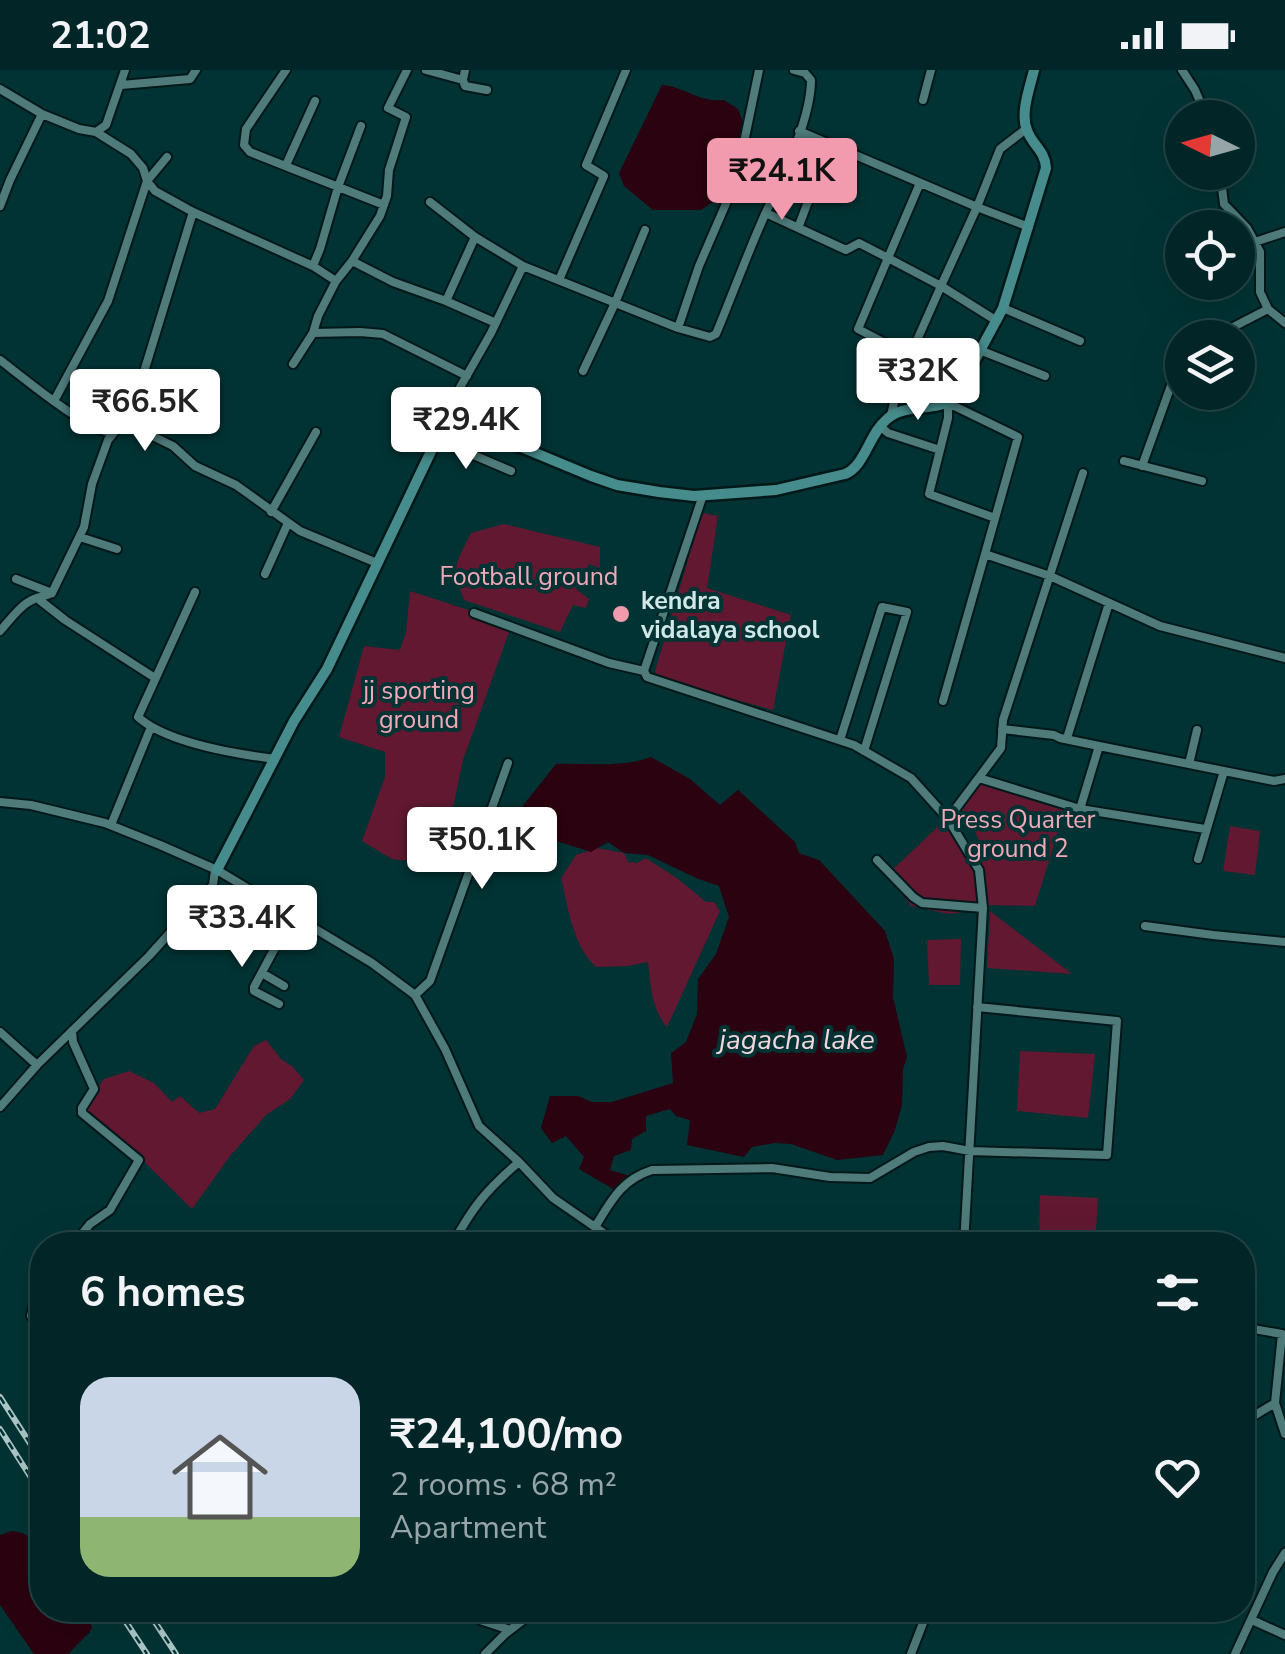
<!DOCTYPE html>
<html lang="en">
<head>
<meta charset="utf-8">
<style>
	:root { --surface:#022627; --page:#0c2e2f; --text:#f1f3f6; --muted:#96a5a7; --line:#234344; --accent:#f29aae }
	body { margin:0; font-family:"Nunito Sans",sans-serif; background:var(--page); color:var(--text); height:100vh; display:flex; flex-direction:column; font-size:38px; white-space:nowrap }
	* { box-sizing:border-box; margin:0 }
	p { font-size:32px; color:var(--muted) }
	.icon { flex:none; width:55px; height:55px; fill:none; stroke:currentColor; stroke-width:2; stroke-linecap:round; stroke-linejoin:round }
	.map { position:relative; flex:1; overflow:hidden }
	.drawer { position:absolute; left:30px; top:1162px; width:1225px; height:390px; display:flex; flex-direction:column; background:var(--surface); border-radius:40px; box-shadow:0 10px 40px #0002,0 0 0 2px var(--line) }
	.drawer>* { flex:none }
	.needle { width:65px; rotate:275deg }
	.fabs { position:absolute; left:1165px; top:30px; display:grid; gap:20px }
	.fabs a { display:grid; place-items:center; width:90px; height:90px; border-radius:50%; background:var(--surface); box-shadow:0 10px 40px #0002,0 0 0 2px var(--line); font-size:50px }
	.price { position:absolute; translate:-50% -85px; padding:0 22px; border-radius:10px; background:#fff; color:#222; font-size:32px; line-height:65px; filter:drop-shadow(0 2px 5px #0008) }
	.price::after { content:''; position:absolute; left:50%; top:60px; width:30px; height:22px; margin-left:-15px; background:inherit; clip-path:polygon(0 0,100% 0,50% 100%) }
	.price.selected { background:var(--accent); color:#111 }
	ul { padding:0; list-style:none }
	li { display:flex; align-items:center; gap:30px; height:250px; padding:0 50px }
	li span { display:grid; place-items:center; flex:none; width:280px; height:200px; border-radius:30px; color:#555 }
	li>.icon { margin-inline-start:auto }
	span .icon { width:120px; height:120px; fill:#fffc; stroke-width:1 }
	li b { font-size:42px }
	h2 { display:flex; justify-content:space-between; align-items:center; height:120px; padding:0 50px; font-size:42px }
	.status { display:flex; justify-content:space-between; align-items:center; height:70px; padding:0 50px; background:var(--surface); direction:ltr }
	.status svg { height:28px; fill:currentColor }
	.map>svg:first-child { display:block }
</style>
</head>
<body>
<div class="status"><b>21:02</b><svg viewBox="0 0 49 12"><path d="M0 12V9h3v3zM5 12V6h3v6zM10 12V3h3v9zM15 12V0h3v12zM26 1h20v11H26zM47 4h2v5h-2z"/></svg></div>
<div class="map">
<svg width="1285" height="1584" viewBox="0 0 1285 1584">
	<rect width="100%" height="100%" fill="#023334"/>
	<!-- green -->
	<path fill="#611830" d="M 702,443 L 718,446 L 707,518 L 791,545 L 773,640 L 660,609 L 655,601 Z
		M 504,454 L 600,477 L 600,498 L 589,494 L 576,519 L 589,529 L 586,538 L 573,535 L 560,562 L 464,530 L 454,504 L 459,487 L 471,463 Z
		M 410,521 L 512,554 L 463,690 L 441,795 L 392,789 L 362,771 L 385,707 L 385,682 L 339,667 L 364,576 L 400,580 L 406,562 Z
		M 981,712 L 1065,739 L 1035,836 L 986,835 L 980,792 L 985,784 L 973,757 L 958,755 L 953,749 Z
		M 945,750 L 976,803 L 979,840 L 949,844 L 911,836 L 888,804 Z
		M 1230,756 L 1260,761 L 1255,805 L 1223,801 Z
		M 597,778 L 624,783 L 628,792 L 637,793 L 646,788 L 678,809 L 706,832 L 714,832 L 720,841 L 667,957 C 651,938 651,917 648,892 L 628,896 L 596,897 C 572,874 569,840 561,808 L 576,785 Z
		M 990,841 L 1072,904 L 987,898 Z
		M 961,869 L 960,915 L 929,915 L 927,870 Z
		M 266,970 L 281,989 L 293,997 L 304,1010 L 290,1029 L 266,1045 L 230,1086 L 192,1139 L 128,1076 L 81,1040 L 104,1009 L 129,1001 L 154,1013 L 172,1032 L 180,1026 L 199,1043 L 215,1039 L 254,976 Z
		M 1020,981 L 1095,984 L 1088,1048 L 1017,1041 Z
		M 1040,1125 L 1098,1128 L 1095,1175 L 1039,1175 Z"/>
	<!-- water -->
	<path fill="#2b0210" d="M 662,15 C 686,17 699,33 724,30 L 738,39 L 744,55 L 740,84 L 728,122 L 701,140 L 653,140 L 624,116 L 619,103 Z
		M 651,687 L 690,709 L 720,735 L 738,720 L 795,772 L 799,783 L 819,790 L 885,861 L 894,889 L 893,927 L 907,987 L 903,999 L 902,1035 L 895,1060 L 883,1085 L 837,1090 L 791,1074 L 775,1073 L 752,1077 L 744,1087 L 687,1075 L 690,1050 L 676,1046 L 670,1039 L 646,1046 L 646,1061 L 632,1069 L 631,1080 L 614,1086 L 610,1100 L 633,1107 L 613,1119 L 579,1099 L 584,1087 L 566,1066 L 552,1073 L 541,1058 L 550,1026 L 578,1026 L 592,1032 L 612,1032 L 673,1013 L 671,983 L 686,972 L 697,944 L 698,909 L 716,884 L 729,847 L 719,816 L 696,808 L 648,785 L 624,783 L 608,772 L 591,782 L 525,761 L 522,737 L 556,694 C 587,693 622,698 651,687 Z
		M 12,1461 C 26,1462 33,1469 42,1479 L 42,1540 L 83,1540 L 92,1557 L 89,1563 L 68,1584 L 34,1584 L 0,1535 L 0,1465 Z"/>
	<g fill="none" stroke-linecap="round" stroke-linejoin="round">
		<defs>
			<path id="street" d="M 286,0 L 246,59 L 244,75 L 250,82 L 384,135
				M 407,0 L 388,38 L 406,47 L 389,100 L 387,126 L 380,146 L 352,191 L 393,212 L 446,231
				M 426,0 L 463,10 L 465,0
				M 1182,0 L 1195,20 L 1207,48
				M 463,10 L 465,16 L 487,20
				M 121,15 L 190,9 L 196,0
				M 0,19 L 42,44 L 10,110 L 0,136
				M 923,30 L 931,0
				M 42,44 L 79,59 L 96,62 L 106,55 L 125,0
				M 799,61 L 977,137 L 1029,157
				M 96,62 L 131,84 L 143,98 L 147,111 L 155,121 L 193,142 L 313,196 L 336,211
				M 286,95 L 315,31
				M 1220,102 L 1224,134 L 1247,158 L 1260,182 L 1260,222 L 1268,239 L 1285,253
				M 430,132 L 475,167
				M 766,143 L 846,180 L 859,173 L 888,188 L 920,113
				M 798,158 L 814,116 L 833,76
				M 1255,172 L 1285,162
				M 888,188 L 941,216 L 910,286 L 858,259 Z
				M 313,196 L 320,179 L 338,117 L 361,56
				M 523,196 L 678,258 L 710,267 L 716,264 C 733,223 748,182 766,142 C 783,106 811,49 811,10 L 805,3 L 794,0
				M 559,210 L 604,106 L 586,95 L 626,0
				M 1003,238 L 1080,271
				M 997,251 L 941,216 L 977,137 L 1000,79 L 1026,59
				M 678,258 L 699,196 L 731,122 L 742,82 L 759,0
				M 313,263 L 360,262 L 383,264 L 467,306
				M 1212,268 L 1268,239
				M 982,281 L 1045,306
				M 0,290 C 25,309 83,358 112,363
				M 293,294 L 313,263 L 318,246 L 336,211 L 352,191
				M 583,301 L 615,233 L 645,160
				M 54,331 L 108,231 L 147,111 L 167,87
				M 891,345 L 899,312 L 910,286
				M 448,350 L 454,328 L 491,263 L 523,196 L 475,167 L 446,231 L 496,253
				M 128,354 L 193,142
				M 880,356 L 888,363 L 940,380
				M 436,369 L 511,401
				M 1124,391 L 1202,411
				M 1142,396 L 1182,285
				M 703,425 L 644,601 L 647,607 L 854,675 L 911,708 L 948,749 L 979,800 L 983,838 L 964,1175
				M 271,442 L 316,362
				M 995,448 L 929,424 L 948,348 L 948,333 L 1018,367 L 985,484 L 1050,506 L 1160,556 L 1285,588
				M 80,467 L 117,479
				M 265,504 L 288,453
				M 16,509 L 52,523
				M 195,522 L 138,647 C 167,673 236,684 275,689
				M 37,528 L 65,550 L 155,608
				M 474,543 L 609,593 L 644,601
				M 0,561 C 10,550 20,535 34,529 C 40,527 46,526 52,523 L 84,457 L 92,414 L 108,370 L 119,356 L 128,354 L 173,376 L 195,396 L 236,415 L 300,461 L 377,493
				M 943,631 L 985,484
				M 1002,659 L 1054,665 L 1060,668 L 1099,676
				M 1067,668 L 1109,533
				M 840,670 L 882,537 L 907,542 L 864,681
				M 1189,694 L 1197,660
				M 979,708 L 1080,739 L 1099,676 L 1274,711 L 1285,709
				M 0,732 L 31,735 L 105,753 L 160,775 L 217,800 L 372,893 L 415,925 L 445,979 L 479,1056 L 519,1092
				M 1080,739 L 1205,759
				M 948,749 L 1001,678 L 1003,650 L 1083,403
				M 111,755 L 151,657
				M 1198,789 L 1224,701
				M 877,790 L 913,827 L 922,833 L 983,838
				M 1145,856 L 1213,865 L 1285,872
				M 262,903 L 284,916
				M 415,925 L 430,911 L 508,693
				M 279,934 L 254,921 L 254,917 L 292,846
				M 72,961 L 73,972 L 94,1019 L 82,1038 L 82,1043 L 139,1090 L 110,1140 L 90,1154 L 73,1175
				M 0,962 L 37,995 L 0,1037
				M 37,995 L 149,886 L 213,815 L 215,800
				M 595,1157 C 611,1131 621,1110 652,1100 L 772,1098 L 830,1107 L 870,1108 L 914,1082 L 929,1077 L 943,1076 L 970,1081 L 1107,1085 L 1117,951 L 977,937
				M 452,1175 C 472,1138 486,1120 519,1092 L 553,1128 L 621,1175
				M 42,1213 L 37,1221 L 31,1246 L 42,1261
				M 1242,1257 L 1282,1264 L 1275,1333 L 1285,1364
				M 1242,1353 L 1275,1333
				M 468,1540 L 480,1550 L 510,1560
				M 1252,1550 L 1285,1565
				M 485,1584 L 505,1564 L 536,1540
				M 911,1584 L 928,1540
				M 1235,1584 L 1273,1502 L 1285,1483"/>
			<path id="secondary" d="M 217,800 L 294,651 L 327,599 L 445,352 L 448,350 L 458,351 L 591,406 L 617,415 L 659,422 L 694,426 L 776,420 L 845,404 C 865,396 869,364 887,349 C 905,333 934,342 954,329 L 1003,238 L 1046,98 C 1045,80 1032,75 1027,60 C 1020,43 1030,17 1034,0"/>
		</defs>
		<!-- street casing -->
		<use href="#street" stroke="#021819" stroke-width="12"/>
		<!-- secondary casing -->
		<use href="#secondary" stroke="#021819" stroke-width="15"/>
		<!-- street -->
		<use href="#street" stroke="#4f7b7b" stroke-width="8"/>
		<!-- secondary -->
		<use href="#secondary" stroke="#478c8c" stroke-width="10"/>
		<defs>
			<path id="rail" d="M 0,1327 L 42,1392
				M 0,1359 L 42,1425
				M 118,1540 L 147,1584
				M 147,1540 L 176,1584"/>
		</defs>
		<!-- rail casing -->
		<use href="#rail" stroke="#afc9ca" stroke-width="6"/>
		<!-- rail -->
		<use href="#rail" stroke="#023334" stroke-width="2.5" stroke-dasharray="8" stroke-linecap="butt"/>
	</g>
	<!-- markers -->
	<circle fill="#f29aae" stroke="#023334" stroke-width="4" cx="621" cy="544" r="10"/>
	<g text-anchor="middle" stroke-width="8" stroke-linejoin="round" paint-order="stroke">
		<!-- park labels -->
		<g font-size="25" fill="#f1a9b8" stroke="#023334">
			<text x="529" y="515">Football ground</text>
			<text x="419" y="629">jj sporting<tspan x="419" dy="29">ground</tspan></text>
			<text x="1018" y="758">Press Quarter<tspan x="1018" dy="29">ground 2</tspan></text>
		</g>
		<!-- poi labels -->
		<g font-size="25" font-weight="bold" fill="#d1e7e8" stroke="#023334" text-anchor="start">
			<text x="641" y="539">kendra<tspan x="641" dy="29">vidalaya school</tspan></text>
		</g>
		<!-- water labels -->
		<g font-size="28" font-style="italic" fill="#f1d7dc" stroke="#023334">
			<text x="797" y="979">jagacha lake</text>
		</g>
	</g>
</svg>
<div class="fabs">
<a><svg class="needle" viewBox="-14 -14 28 28"><path d="M0-13l5 13h-10z" fill="#e53935"/><path d="M0 13l5-13h-10z" fill="#96a5a7"/></svg></a>
<a><svg class="icon" aria-label="locate" viewBox="0 0 24 24"><circle cx="12" cy="12" r="6"/><path d="M12 2v4M12 18v4M2 12h4M18 12h4"/></svg></a>
<a><svg class="icon" aria-label="layers" viewBox="0 0 24 24"><path d="M12 4l9 5-9 5-9-5zM3 14l9 5 9-5"/></svg></a>
</div>
<b class="price selected" style="left:782px;top:153px">₹24.1K</b>
<b class="price" style="left:918px;top:353px">₹32K</b>
<b class="price" style="left:145px;top:384px">₹66.5K</b>
<b class="price" style="left:466px;top:402px">₹29.4K</b>
<b class="price" style="left:482px;top:822px">₹50.1K</b>
<b class="price" style="left:242px;top:900px">₹33.4K</b>
<section class="drawer">
<h2>6 homes<svg class="icon" aria-label="filters" viewBox="0 0 24 24"><path d="M4 7h16M4 17h16"/><circle cx="9" cy="7" r="2"/><circle cx="15" cy="17" r="2"/></svg></h2>
<ul>
<li><span style="background:linear-gradient(#c9d6e8 70%,#8fb573 0)"><svg class="icon" aria-label="home" viewBox="0 0 24 24"><path d="M3 11l9-7 9 7M6 9v11h12V9"/></svg></span><div><b>₹24,100/mo</b><p>2 rooms · 68 m²</p><p>Apartment</p></div><svg class="icon" aria-label="heart" viewBox="0 0 24 24"><path d="M12 20l-8-8c-3-5 5-10 8-4 3-6 11-1 8 4z"/></svg></li>
</ul>
</section>
</div>
</body>
</html>
